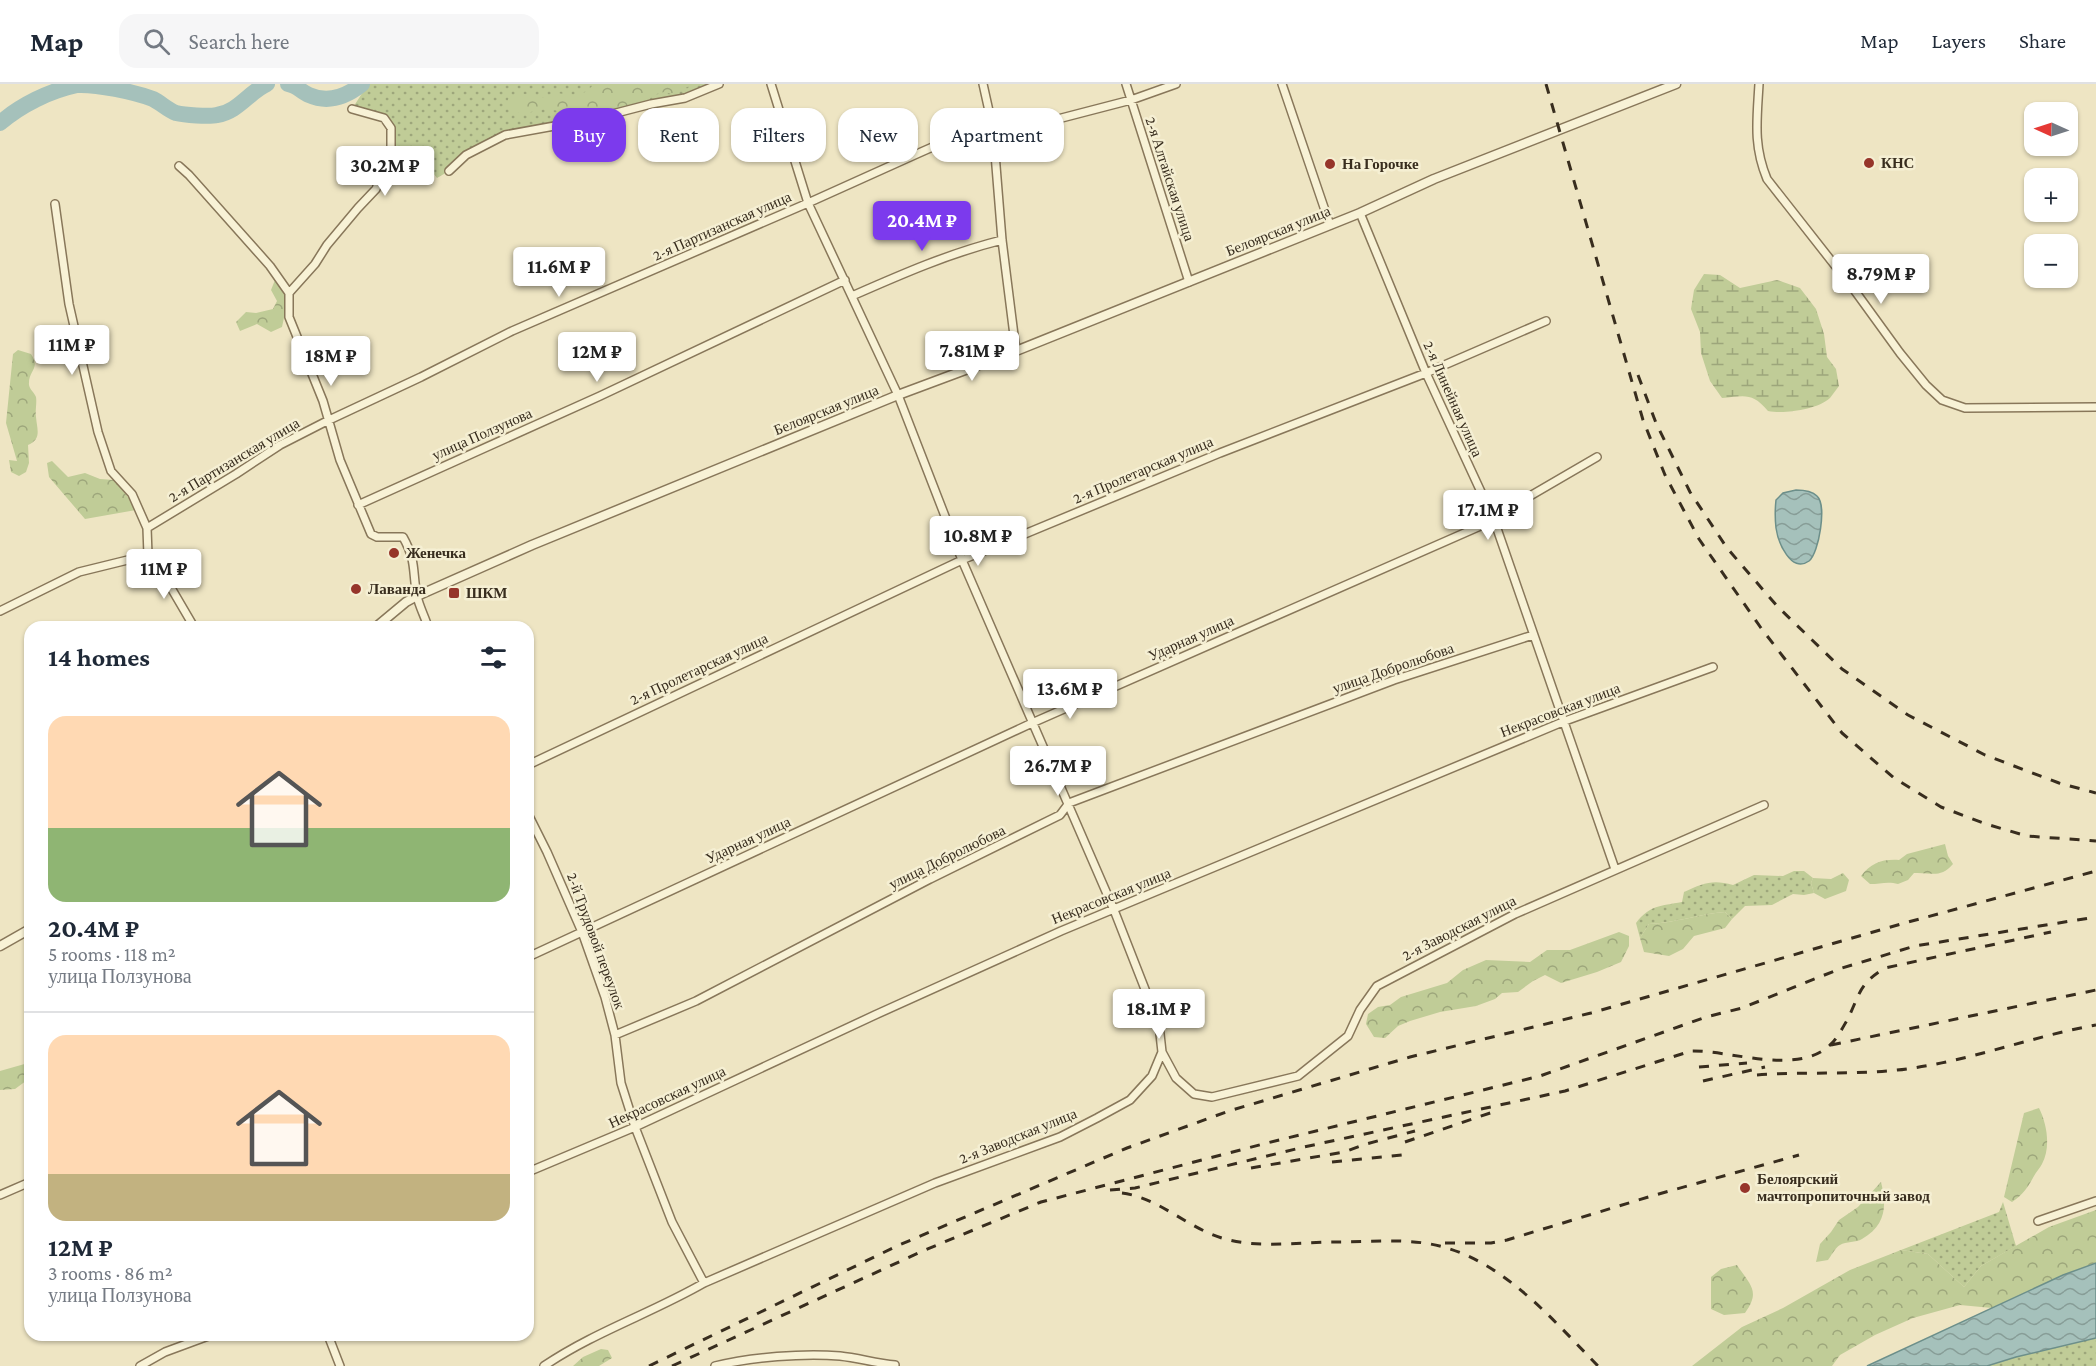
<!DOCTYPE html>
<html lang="en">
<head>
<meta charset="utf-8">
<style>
	:root { --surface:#fff; --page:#f6f6f7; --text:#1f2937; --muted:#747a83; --line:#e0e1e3; --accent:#7c3aed }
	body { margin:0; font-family:"Crimson Pro",serif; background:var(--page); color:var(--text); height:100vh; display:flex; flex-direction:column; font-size:22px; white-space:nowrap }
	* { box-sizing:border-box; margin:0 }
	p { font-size:20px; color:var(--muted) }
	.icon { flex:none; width:33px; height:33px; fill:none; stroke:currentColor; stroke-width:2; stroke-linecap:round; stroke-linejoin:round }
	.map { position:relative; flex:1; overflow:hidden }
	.drawer { position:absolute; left:24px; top:537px; width:510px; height:720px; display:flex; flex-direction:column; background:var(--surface); border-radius:18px; box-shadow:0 2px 4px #0004 }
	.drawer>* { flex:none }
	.top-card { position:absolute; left:552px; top:24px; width:570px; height:54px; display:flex; gap:12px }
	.needle { width:39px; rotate:273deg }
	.fabs { position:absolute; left:2024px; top:18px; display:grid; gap:12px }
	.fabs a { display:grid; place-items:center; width:54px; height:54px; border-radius:12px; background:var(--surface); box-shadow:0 2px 4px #0004; font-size:30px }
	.price { position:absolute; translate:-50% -51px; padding:0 14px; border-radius:6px; background:#fff; color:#222; font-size:20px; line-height:39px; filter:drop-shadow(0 2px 3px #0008) }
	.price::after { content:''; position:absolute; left:50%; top:36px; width:18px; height:14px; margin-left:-9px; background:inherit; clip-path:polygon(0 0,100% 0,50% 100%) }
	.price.selected { background:var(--accent); color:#fff }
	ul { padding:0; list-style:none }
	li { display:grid; align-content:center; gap:12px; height:318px; padding:0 24px }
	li+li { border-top:2px solid var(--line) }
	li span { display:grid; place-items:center; height:186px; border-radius:18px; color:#555 }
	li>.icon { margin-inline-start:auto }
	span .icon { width:108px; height:108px; fill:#fffc; stroke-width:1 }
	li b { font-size:26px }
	h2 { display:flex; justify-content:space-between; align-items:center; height:72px; padding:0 24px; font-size:26px }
	.chip { padding:0 21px; border-radius:18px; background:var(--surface); box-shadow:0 2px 4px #0004; font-size:21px; line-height:54px }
	.chip.selected { background:var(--accent); color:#fff }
	header { display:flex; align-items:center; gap:36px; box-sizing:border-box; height:84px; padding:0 30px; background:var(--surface); border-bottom:2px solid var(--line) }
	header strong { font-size:28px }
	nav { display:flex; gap:33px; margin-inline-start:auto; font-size:21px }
	.search { width:420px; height:54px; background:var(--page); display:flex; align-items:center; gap:15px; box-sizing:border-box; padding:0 21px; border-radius:18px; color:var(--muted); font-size:22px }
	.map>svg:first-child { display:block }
</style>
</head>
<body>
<header>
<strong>Map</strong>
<div class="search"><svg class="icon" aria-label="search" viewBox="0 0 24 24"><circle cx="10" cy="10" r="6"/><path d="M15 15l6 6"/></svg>Search here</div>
<nav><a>Map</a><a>Layers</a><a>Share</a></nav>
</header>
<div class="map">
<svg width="2096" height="1282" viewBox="0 0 2096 1282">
	<defs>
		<pattern id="grass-dots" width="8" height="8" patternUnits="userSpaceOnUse" patternTransform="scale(1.5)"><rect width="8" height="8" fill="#c0cc97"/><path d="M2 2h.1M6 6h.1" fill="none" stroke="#9da67b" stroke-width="1.8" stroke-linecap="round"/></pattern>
		<pattern id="forest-crowns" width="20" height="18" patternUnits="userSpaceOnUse" patternTransform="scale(1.5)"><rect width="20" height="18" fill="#c0cc97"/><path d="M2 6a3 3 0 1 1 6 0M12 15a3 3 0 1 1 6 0" fill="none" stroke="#9da67b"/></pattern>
		<pattern id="wetland-marsh" width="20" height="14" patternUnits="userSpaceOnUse" patternTransform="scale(1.5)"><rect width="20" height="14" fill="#c0cc97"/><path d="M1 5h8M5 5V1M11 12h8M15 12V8" fill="none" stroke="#9da67b"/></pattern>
		<pattern id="water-waves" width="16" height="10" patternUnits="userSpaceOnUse" patternTransform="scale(1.5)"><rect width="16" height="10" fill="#a5c1bb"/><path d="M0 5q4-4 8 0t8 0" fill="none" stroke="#879d97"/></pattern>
	</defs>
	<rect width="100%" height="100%" fill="#eee5c3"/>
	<!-- grass -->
	<path fill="url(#grass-dots)" d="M 368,0 L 719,0 L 703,8 L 505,51 L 466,71 L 449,87 L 437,94 L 425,79 L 405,64 L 393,69 L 391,44 L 384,34 L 352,25 Z
		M 1794,787 L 1804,787 L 1813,794 L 1811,799 L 1814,809 L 1804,811 L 1793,810 L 1772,821 L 1745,822 L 1732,835 L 1725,828 C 1699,830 1675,839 1649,840 L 1640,854 L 1636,839 C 1650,821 1660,822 1682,818 L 1684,808 C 1703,799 1713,795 1733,801 L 1754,791 L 1783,792 Z
		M 2003,1118 L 2016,1162 L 1981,1182 L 1964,1203 L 1928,1170 L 1901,1166 L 1999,1128 Z
		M 2096,1254 L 2096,1282 L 1987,1282 L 2016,1273 Z"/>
	<!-- forest -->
	<path fill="url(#forest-crowns)" d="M 594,0 L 694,0 L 672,10 L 664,8 L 653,11 L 646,19 L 635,23 L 600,27 L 587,24 L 578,29 L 544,25 L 522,30 L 514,27 L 508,21 L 508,15 C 520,4 528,13 540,14 C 546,14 549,10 554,9 C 557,8 561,10 564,10 C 579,12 584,11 594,0 Z
		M 275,196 C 289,209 286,226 282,243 L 271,248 L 257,240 L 240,247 L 236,238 L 246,228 L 256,229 L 273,225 L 277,217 L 271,206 Z
		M 18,266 L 31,270 C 41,285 28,286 29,301 C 30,306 34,308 36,313 C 37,319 35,327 36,333 C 37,345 42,355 28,361 L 29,379 L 26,388 L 19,392 L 11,388 L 9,376 L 17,377 L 6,339 L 13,270 Z
		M 52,377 L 68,393 L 85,389 L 100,395 L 114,396 L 132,418 L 136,426 L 85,435 L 49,393 L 47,379 Z
		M 1945,760 L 1948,772 L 1953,780 C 1940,795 1931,788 1914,789 L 1908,796 L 1898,800 C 1888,797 1880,800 1870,800 L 1861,792 C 1871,779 1882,775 1899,776 L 1907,770 Z
		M 1843,789 L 1849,796 L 1846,807 L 1825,815 L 1814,809 L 1811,799 L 1813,794 L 1831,795 Z
		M 1725,828 L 1732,835 L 1725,844 L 1694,852 L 1683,865 L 1669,872 L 1644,868 L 1640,854 L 1649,840 C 1675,839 1699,830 1725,828 Z
		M 1619,848 L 1629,852 L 1629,862 L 1621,878 L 1597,888 L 1561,899 L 1545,891 L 1533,897 L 1518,908 L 1502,909 L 1495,915 L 1476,922 L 1440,928 L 1410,937 L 1398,942 L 1385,954 L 1374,953 L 1366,940 L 1368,930 L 1378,923 L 1390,921 L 1401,913 L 1447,899 L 1463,886 L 1486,876 L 1530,878 L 1547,866 L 1570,866 Z
		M 28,979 L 30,981 L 30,994 L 15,1005 L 0,1006 L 0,987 Z
		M 2039,1024 C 2047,1040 2051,1063 2042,1080 C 2040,1084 2036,1088 2034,1092 C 2028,1103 2023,1111 2012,1118 L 2004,1113 L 2024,1029 Z
		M 1881,1098 C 1887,1122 1886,1141 1862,1155 C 1856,1159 1846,1157 1840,1161 C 1835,1164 1831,1172 1828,1176 L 1816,1178 L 1820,1160 L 1831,1148 L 1839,1136 L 1858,1123 Z
		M 2096,1126 L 2096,1179 L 2063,1191 L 1992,1224 L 1960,1221 L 1913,1234 L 1875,1251 L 1840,1271 L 1832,1282 L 1692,1282 L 1742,1243 L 1783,1224 L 1850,1186 L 1901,1166 L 1928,1170 L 1964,1203 L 1981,1182 L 2012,1164 L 2049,1143 Z
		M 1737,1181 C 1750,1201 1761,1207 1745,1229 L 1724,1231 L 1711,1225 L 1711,1193 L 1721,1185 Z
		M 601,1265 L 608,1266 L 612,1274 L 599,1282 L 573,1282 L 583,1273 Z"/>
	<!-- wetland -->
	<path fill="url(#wetland-marsh)" d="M 1704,190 L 1720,191 L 1740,204 L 1777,196 L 1800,204 L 1816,225 L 1824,250 L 1827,273 L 1836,285 L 1839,302 C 1836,306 1833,310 1830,314 C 1817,326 1784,330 1768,327 C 1752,308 1745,312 1722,314 L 1710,297 L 1701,269 L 1700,248 L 1691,225 L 1694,206 Z"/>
	<!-- water -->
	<path fill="url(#water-waves)" stroke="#6c8f8a" stroke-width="1.5" d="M 1796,406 C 1803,406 1812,407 1817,412 C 1827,421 1819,469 1809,477 C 1791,490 1778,458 1776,444 C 1775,435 1775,425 1776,416 L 1783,409 Z
		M 2096,1179 L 2096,1254 L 2016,1273 L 1987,1282 L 1867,1282 L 2063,1191 Z"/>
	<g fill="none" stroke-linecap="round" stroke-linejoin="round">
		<!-- river -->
		<path stroke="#a5c1bb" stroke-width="16" d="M 288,0 C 297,1 301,8 309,11 C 329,20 347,12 362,0
			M 0,39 C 21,21 49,7 77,1 C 97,0 134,8 153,15 C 161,19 168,26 176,29 C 184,31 209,33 217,31 C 238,28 249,8 267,0"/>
		<defs>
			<path id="minor" d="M 771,0 L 808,119 L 898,311 L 962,476 L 1114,826 L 1159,941 L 1162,968
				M 983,0 L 993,45 L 1002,156 L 1016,267
				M 1126,0 L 1189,198
				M 1282,0 L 1330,141
				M 1759,0 C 1757,36 1753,61 1767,95 L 1855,207 L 1900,269 L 1926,301 L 1942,316 L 1965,324 L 2096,323
				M 179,82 L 189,91 L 270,182 L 289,209 L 289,233 L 323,317 L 340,376 L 371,450 L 377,453 L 403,453 C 417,478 412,487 417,512 C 419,522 425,533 428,543
				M 449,87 L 466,71 L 505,51 L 593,35 L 651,20 L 685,14 L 719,0
				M 55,120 L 69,220 L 98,348 L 111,387 L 132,410 L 147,444
				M 1360,129 L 1426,289 L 1494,436 L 1615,785
				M 289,209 L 315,180 L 327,161 L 358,124 L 376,105 L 391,65 L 391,44 L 384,34 L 352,25
				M 852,212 C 902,190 950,169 1002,156
				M 358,421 L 600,312 L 845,196
				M 148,471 L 153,473 L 194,543
				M 0,527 L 79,488 L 148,471 L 147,444 L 236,390 L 280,361 L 327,337 L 421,293 L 512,247 L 808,119 L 919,69 L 962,50 L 1054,36 L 1131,16 L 1176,0
				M 528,681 L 962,476 L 1220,369 L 1426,289 L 1546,237
				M 528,730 L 547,768 L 582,848 L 605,913 L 615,951 L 621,999 L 635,1043 L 672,1138 L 704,1199
				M 528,873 L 1032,639 L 1494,436 L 1499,430 L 1597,373
				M 615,951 L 696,917 L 930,795 L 1060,731 L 1069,719 L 1394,596 L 1533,551
				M 528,1088 L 635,1043 L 875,931 L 1061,847 L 1565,637 L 1713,583
				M 0,1111 L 30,1098
				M 2038,1137 L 2096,1117
				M 328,1251 L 340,1282
				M 140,1282 L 165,1268 L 211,1251
				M 544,1282 C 594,1248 652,1229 704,1199 L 935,1099 L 1060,1053 L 1097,1034 L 1130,1016 L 1152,992 L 1162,968 L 1176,994 L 1194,1010 L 1212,1013 L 1298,992 L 1348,952 L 1360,926 L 1377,902 L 1515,830 L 1764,721
				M 715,1282 C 751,1273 803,1269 840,1272 C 858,1274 876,1279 895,1281"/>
			<path id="tertiary" d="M 376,543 L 406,518 L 417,512 L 532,461 L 898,311 L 1016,267 L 1360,129 L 1434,95 L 1676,0
				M 0,862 L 30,845"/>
		</defs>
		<!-- minor casing -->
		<use href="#minor" stroke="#88775a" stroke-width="10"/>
		<!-- tertiary casing -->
		<use href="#tertiary" stroke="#88775a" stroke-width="11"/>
		<!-- minor -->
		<use href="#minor" stroke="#f8f2d6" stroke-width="7"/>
		<!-- tertiary -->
		<use href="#tertiary" stroke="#f8f2d6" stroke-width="8"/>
		<!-- rail -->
		<path stroke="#382d1e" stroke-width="3" stroke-dasharray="10 10" stroke-linecap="butt" d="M 1546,0 L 1643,336 L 1665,391 L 1699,455 L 1761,544 L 1842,649 L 1894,694 L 1941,723 L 1986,740 L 2027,752 L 2096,757
			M 1638,291 L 1656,339 L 1690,408 L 1727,464 L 1777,522 L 1842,585 L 1908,631 L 1985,671 L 2059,699 L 2096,709
			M 1831,961 L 2096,906
			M 1699,983 L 1747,979
			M 1757,991 C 1809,987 1861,992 1913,984 C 1975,975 2034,952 2096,941
			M 1703,997 L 1765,983
			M 1405,1058 L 1493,1028
			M 1332,1078 L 1402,1071
			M 1251,1084 L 1344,1068 L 1366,1060 L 1415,1047
			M 1110,1106 L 1135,1104 L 1304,1063 L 1565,1007 L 1691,967 C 1730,966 1798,992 1830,961 C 1836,956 1842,945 1846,938 C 1860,912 1857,901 1885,884 L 2051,848
			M 1122,1109 C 1161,1114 1190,1147 1229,1156 C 1263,1164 1302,1158 1337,1158 C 1366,1158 1396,1155 1424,1159 C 1497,1169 1549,1232 1598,1282
			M 1445,1159 L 1491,1159 L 1507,1156 L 1655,1111 L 1799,1071
			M 649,1282 L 897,1162 L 1127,1064 L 1229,1027 L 1410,973 L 1591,929 L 1901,840 L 2096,787
			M 672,1282 L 925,1166 L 1041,1118 L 1267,1059 L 1540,992 L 1706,933 L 1742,924 L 1842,884 L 1915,862 L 2096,833"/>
	</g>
	<!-- markers -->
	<g fill="#96352a" stroke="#f5efd3" stroke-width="2">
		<circle cx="1869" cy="79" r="6"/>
		<circle cx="1330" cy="80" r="6"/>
		<circle cx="394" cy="469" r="6"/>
		<circle cx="356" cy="505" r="6"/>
		<rect x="448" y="503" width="12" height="12" rx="3"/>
		<circle cx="1745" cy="1104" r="6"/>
	</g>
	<g text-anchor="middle" stroke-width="5" stroke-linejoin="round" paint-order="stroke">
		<!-- poi labels -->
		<g font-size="15" font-weight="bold" fill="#382d1e" stroke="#f5efd3" text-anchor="start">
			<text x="1881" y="84">КНС</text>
			<text x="1342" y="85">На Горочке</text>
			<text x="406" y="474">Женечка</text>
			<text x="368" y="510">Лаванда</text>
			<text x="466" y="514">ШКМ</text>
			<text x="1757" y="1100">Белоярский<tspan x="1757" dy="17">мачтопропиточный завод</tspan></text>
		</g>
		<!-- street labels -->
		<g font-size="15" fill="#382d1e" stroke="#f5efd3">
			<text transform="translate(1170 95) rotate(72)" y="5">2-я Алтайская улица</text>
			<text transform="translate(722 142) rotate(-24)" y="5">2-я Партизанская улица</text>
			<text transform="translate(1278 147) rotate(-22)" y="5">Белоярская улица</text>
			<text transform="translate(1453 315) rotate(66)" y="5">2-я Линейная улица</text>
			<text transform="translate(826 326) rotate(-22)" y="5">Белоярская улица</text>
			<text transform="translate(482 350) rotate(-24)" y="5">улица Ползунова</text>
			<text transform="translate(234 376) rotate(-31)" y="5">2-я Партизанская улица</text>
			<text transform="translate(1143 386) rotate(-23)" y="5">2-я Пролетарская улица</text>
			<text transform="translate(1191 554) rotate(-24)" y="5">Ударная улица</text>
			<text transform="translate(1393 584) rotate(-19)" y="5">улица Добролюбова</text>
			<text transform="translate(699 585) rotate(-25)" y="5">2-я Пролетарская улица</text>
			<text transform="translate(1560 626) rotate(-21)" y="5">Некрасовская улица</text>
			<text transform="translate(748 756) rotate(-25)" y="5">Ударная улица</text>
			<text transform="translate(947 773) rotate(-26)" y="5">улица Добролюбова</text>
			<text transform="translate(1111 812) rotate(-22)" y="5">Некрасовская улица</text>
			<text transform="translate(1459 844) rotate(-27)" y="5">2-я Заводская улица</text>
			<text transform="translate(596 857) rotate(70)" y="5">2-й Трудовой переулок</text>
			<text transform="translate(667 1013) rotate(-25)" y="5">Некрасовская улица</text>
			<text transform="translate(1018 1052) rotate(-22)" y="5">2-я Заводская улица</text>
		</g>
	</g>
</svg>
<div class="fabs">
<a><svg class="needle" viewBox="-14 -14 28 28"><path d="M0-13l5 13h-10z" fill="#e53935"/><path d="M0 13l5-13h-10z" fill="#747a83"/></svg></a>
<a>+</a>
<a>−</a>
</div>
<b class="price" style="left:385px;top:113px">30.2M ₽</b>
<b class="price selected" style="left:922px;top:168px">20.4M ₽</b>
<b class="price" style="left:559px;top:214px">11.6M ₽</b>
<b class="price" style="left:1881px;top:221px">8.79M ₽</b>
<b class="price" style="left:72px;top:292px">11M ₽</b>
<b class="price" style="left:972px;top:298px">7.81M ₽</b>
<b class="price" style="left:597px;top:299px">12M ₽</b>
<b class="price" style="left:331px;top:303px">18M ₽</b>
<b class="price" style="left:1488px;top:457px">17.1M ₽</b>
<b class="price" style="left:978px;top:483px">10.8M ₽</b>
<b class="price" style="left:164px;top:516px">11M ₽</b>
<b class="price" style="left:1070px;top:636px">13.6M ₽</b>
<b class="price" style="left:1058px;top:713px">26.7M ₽</b>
<b class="price" style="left:1159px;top:956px">18.1M ₽</b>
<div class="top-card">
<a class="chip selected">Buy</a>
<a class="chip">Rent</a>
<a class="chip">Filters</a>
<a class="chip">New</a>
<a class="chip">Apartment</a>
</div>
<section class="drawer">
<h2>14 homes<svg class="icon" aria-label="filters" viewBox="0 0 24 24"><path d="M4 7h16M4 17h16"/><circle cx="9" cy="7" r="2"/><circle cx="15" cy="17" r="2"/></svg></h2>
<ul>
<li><span style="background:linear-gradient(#ffd9b3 60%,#8fb573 0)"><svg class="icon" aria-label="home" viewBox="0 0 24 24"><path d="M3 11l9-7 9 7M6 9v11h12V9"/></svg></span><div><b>20.4M ₽</b><p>5 rooms · 118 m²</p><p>улица Ползунова</p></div></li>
<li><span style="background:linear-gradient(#ffd9b3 75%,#c2b280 0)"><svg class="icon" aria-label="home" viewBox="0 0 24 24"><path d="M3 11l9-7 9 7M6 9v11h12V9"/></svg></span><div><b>12M ₽</b><p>3 rooms · 86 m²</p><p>улица Ползунова</p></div></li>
</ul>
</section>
</div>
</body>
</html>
